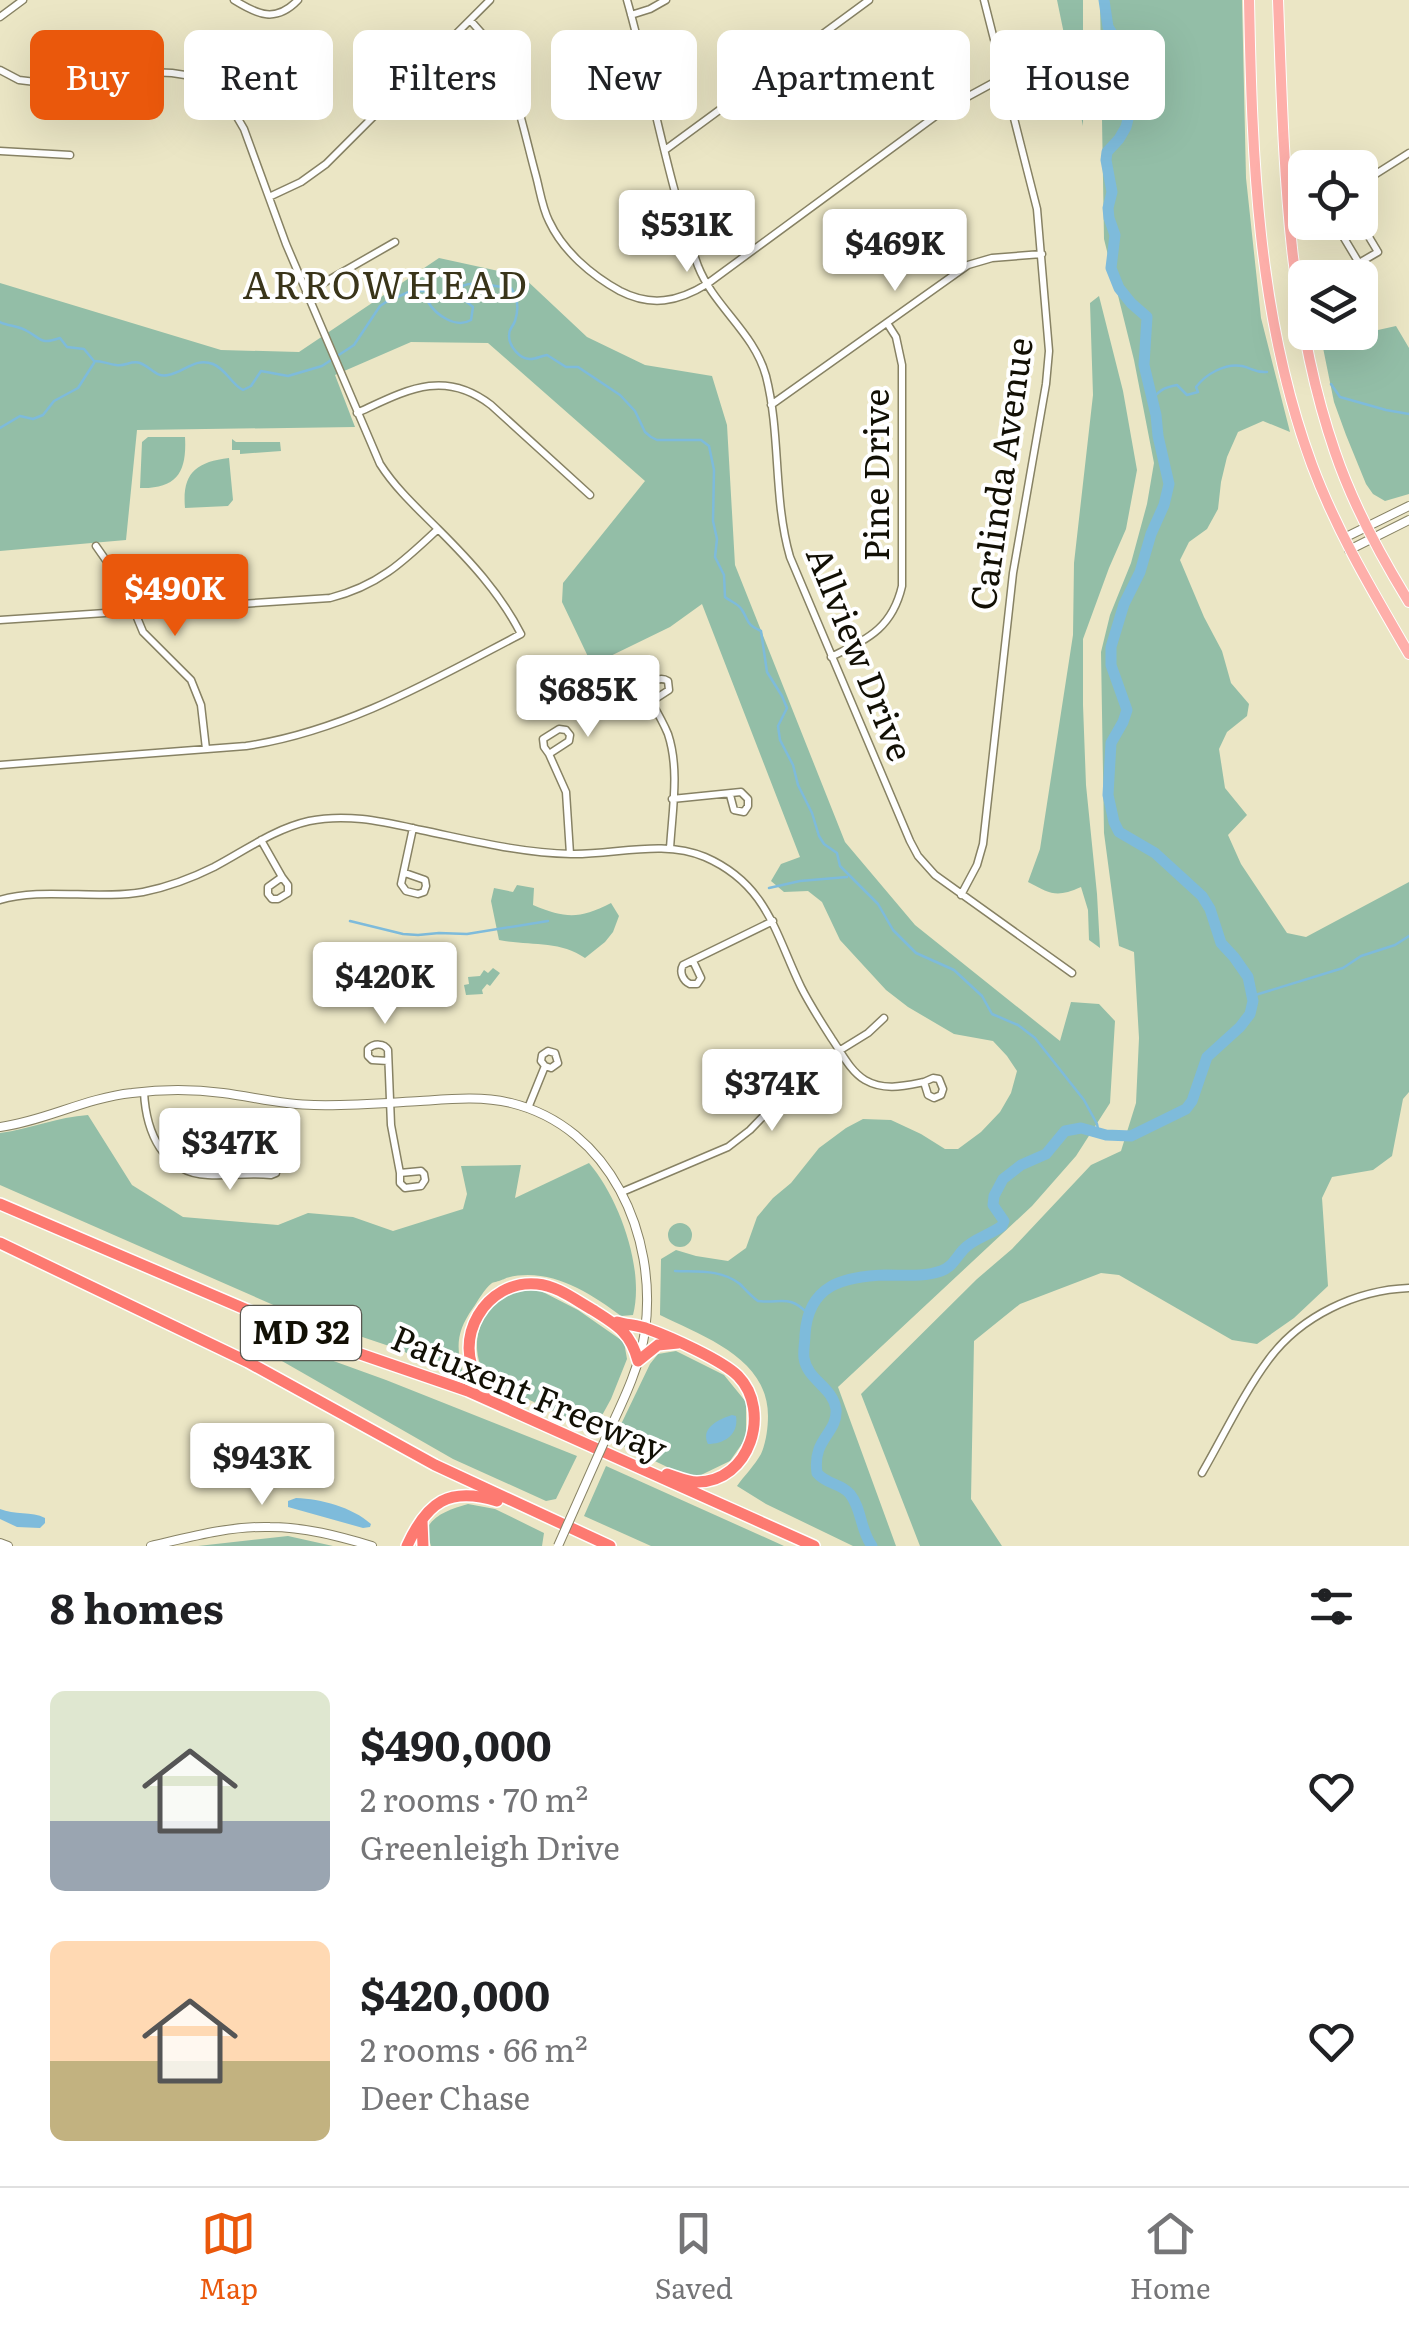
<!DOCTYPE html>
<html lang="en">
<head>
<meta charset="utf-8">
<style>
	:root { --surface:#fff; --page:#f2f2f2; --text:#202124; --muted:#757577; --line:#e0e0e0; --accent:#ea580c }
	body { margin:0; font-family:Literata,serif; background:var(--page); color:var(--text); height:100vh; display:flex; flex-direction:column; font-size:38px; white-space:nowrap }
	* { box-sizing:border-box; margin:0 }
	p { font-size:32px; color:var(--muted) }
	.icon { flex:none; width:55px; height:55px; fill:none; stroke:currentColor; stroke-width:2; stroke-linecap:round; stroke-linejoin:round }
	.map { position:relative; height:1546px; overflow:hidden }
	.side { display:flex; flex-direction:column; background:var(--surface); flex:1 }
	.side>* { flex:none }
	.top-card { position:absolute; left:30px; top:30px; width:1350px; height:90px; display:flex; gap:20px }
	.buttons { position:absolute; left:1288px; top:150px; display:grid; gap:20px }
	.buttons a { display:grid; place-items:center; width:90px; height:90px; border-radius:15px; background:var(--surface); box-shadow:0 10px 40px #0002; font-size:50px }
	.price { position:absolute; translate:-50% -85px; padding:0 22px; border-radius:10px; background:#fff; color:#222; font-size:32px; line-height:65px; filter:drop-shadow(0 2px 5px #0008) }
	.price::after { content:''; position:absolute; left:50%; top:60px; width:30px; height:22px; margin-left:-15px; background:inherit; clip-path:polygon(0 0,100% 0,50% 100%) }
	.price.selected { background:var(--accent); color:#fff }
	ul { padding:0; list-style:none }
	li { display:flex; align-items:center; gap:30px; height:250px; padding:0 50px }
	li span { display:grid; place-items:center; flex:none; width:280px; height:200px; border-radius:15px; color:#555 }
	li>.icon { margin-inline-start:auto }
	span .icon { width:120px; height:120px; fill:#fffc; stroke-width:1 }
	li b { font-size:42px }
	h2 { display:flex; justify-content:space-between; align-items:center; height:120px; padding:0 50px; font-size:42px }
	.chip { padding:0 35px; border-radius:15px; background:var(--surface); box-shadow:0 10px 40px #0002; font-size:35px; line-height:90px }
	.chip.selected { background:var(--accent); color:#fff }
	.menu { display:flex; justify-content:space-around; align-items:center; height:140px; border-top:2px solid var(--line); background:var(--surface); font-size:28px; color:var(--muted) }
	.menu a { display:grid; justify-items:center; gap:5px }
	.menu .selected { color:var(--accent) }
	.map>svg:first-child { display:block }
</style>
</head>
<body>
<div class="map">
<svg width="1409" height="1546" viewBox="0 0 1409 1546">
	<rect width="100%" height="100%" fill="#ebe6c5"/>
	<!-- green -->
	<path fill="#93bea7" d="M 1057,0 L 1083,0 L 1083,126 Z
		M 1100,0 L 1242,0 L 1246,178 L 1261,318 L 1290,432 L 1263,421 L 1238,432 L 1227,457 L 1221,482 L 1218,509 L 1207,529 L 1189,542 L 1180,560 L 1204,617 L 1222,651 L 1231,683 L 1249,704 L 1247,716 L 1227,732 L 1219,749 L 1225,788 L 1247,815 L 1228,835 L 1241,864 L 1287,933 L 1306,937 L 1409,882 L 1409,1092 L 1403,1099 L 1392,1156 L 1373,1170 L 1332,1177 L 1322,1198 L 1328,1286 L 1294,1318 L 1257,1344 L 1232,1340 L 1119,1275 L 1101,1273 L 1020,1304 L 974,1341 L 971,1499 L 1002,1546 L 920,1546 L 861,1394 L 977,1279 L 1012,1249 L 1091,1165 L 1121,1151 L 1136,1103 L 1139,1038 L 1134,952 L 1119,946 L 1104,833 L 1101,652 L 1110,615 L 1131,563 L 1147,504 L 1154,463 L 1134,360 L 1104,239 Z
		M 439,258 L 522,276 L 587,337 L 645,365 L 712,376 L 727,425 L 735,565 L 845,842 L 915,925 L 1060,1041 L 1071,1002 L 1099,1004 L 1115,1021 L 1110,1103 L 1076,1156 L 1032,1206 L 838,1387 L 896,1546 L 853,1546 L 766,1504 L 737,1486 C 744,1476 755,1465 761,1454 C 766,1443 768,1428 768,1416 C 768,1358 704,1337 660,1315 L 661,1259 L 676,1250 L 696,1256 L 728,1261 L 746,1248 L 757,1217 L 773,1198 L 791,1183 L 819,1148 L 846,1128 L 863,1119 L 891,1120 L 921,1134 L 945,1149 L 958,1149 L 981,1132 L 1000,1112 L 1011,1093 L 1017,1071 L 1007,1056 L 993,1041 L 954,1034 L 908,1007 L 886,990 L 840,940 L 822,902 L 808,891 L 784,892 L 771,881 L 781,864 L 800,857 L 702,604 L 670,627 L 592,665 L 562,602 L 563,583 L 645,481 L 488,343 L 411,342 L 335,375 L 355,427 L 137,430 L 126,540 L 0,551 L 0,283 L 221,350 L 299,352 Z
		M 1099,296 L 1123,391 L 1137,470 L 1126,529 L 1109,568 L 1083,639 L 1083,705 L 1086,785 L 1097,894 L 1100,948 L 1089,940 L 1088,910 L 1081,887 C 1056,898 1051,894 1028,882 L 1040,849 L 1073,635 L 1074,563 L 1093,395 L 1090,303 Z
		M 1396,326 L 1409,348 L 1409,494 L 1385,501 L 1373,494 L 1366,484 L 1346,435 L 1334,402 L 1320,333 L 1360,332 L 1360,330 L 1369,332 Z
		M 148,437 L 185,437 C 187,472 177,489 140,488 L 142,442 Z
		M 232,439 L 236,442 L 280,442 L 281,451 L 240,454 L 240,450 L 232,450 Z
		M 229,458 L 233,500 L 228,506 L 185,508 C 182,474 195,462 229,458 Z
		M 517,885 L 534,888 L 533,905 C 567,919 579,919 611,903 L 619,916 L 613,932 L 605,942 L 585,958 C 559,940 529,946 499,940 L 491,901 L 494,888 L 513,892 Z
		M 493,968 L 500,973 L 490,986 L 487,984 L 482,990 L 483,994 L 466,995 L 464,985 L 469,984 L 468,977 L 480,976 L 484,970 L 488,973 Z
		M 88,1115 L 132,1185 L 183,1217 L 278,1225 L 308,1213 L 353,1217 L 393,1231 L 463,1209 L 467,1194 L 461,1166 L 521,1165 L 515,1198 L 589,1163 C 619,1198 645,1269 633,1315 L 621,1316 C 589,1292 548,1266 506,1278 C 506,1279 492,1283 492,1283 C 484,1289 478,1301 473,1308 C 456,1332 456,1347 463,1374 L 429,1363 L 398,1349 L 294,1314 L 0,1185 L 0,1133 C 30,1129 58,1117 88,1115 Z
		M668 1235a12 12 0 1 1 24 0a12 12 0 1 1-24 0Z
		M 539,1290 L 578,1310 L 624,1342 L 627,1359 L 611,1399 L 594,1430 L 491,1382 C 466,1355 476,1311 508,1294 C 517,1289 529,1290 539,1290 Z
		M 254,1335 L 270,1338 L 386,1380 L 577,1456 L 556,1499 L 546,1501 L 453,1459 L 247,1341 Z
		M 676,1351 L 724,1375 L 746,1402 L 746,1438 L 730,1461 L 701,1475 L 686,1476 L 613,1441 L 650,1364 L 658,1354 Z
		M 606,1466 L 784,1546 L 651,1546 L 584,1516 Z
		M 468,1504 L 495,1509 L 544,1533 L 542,1546 L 431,1546 L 426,1530 C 434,1514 451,1509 468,1504 Z
		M 288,1536 L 333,1546 L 198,1546 Z"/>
	<!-- water -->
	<path fill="#7ebbdb" d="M 732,1415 L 736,1416 C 739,1434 725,1444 708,1444 C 700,1428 719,1419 732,1415 Z
		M 296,1498 C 321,1499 352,1507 371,1524 L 370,1527 L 363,1528 L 288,1507 L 288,1501 Z
		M 0,1509 C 14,1515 32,1511 45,1518 L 45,1523 L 40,1528 L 17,1527 L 0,1519 Z"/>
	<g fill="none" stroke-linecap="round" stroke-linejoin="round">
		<!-- stream -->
		<path stroke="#7ebbdb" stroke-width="2.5" d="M 0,322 C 8,326 19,326 27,331 C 42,339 40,345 60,338 L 67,347 L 84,349 L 94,361 C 103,361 108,364 116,365 C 125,367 131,360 140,363 C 151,367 156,378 168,375 C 185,372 195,357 213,364 C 227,370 231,384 243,390 L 251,386 L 261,371 L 288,376 L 322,366 L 354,345 L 380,306 L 386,302 L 411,291 L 426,291 L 430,296 L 428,302 C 436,315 456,329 471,320 L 473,307 L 463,299 L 462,286 C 476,280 495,287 511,288 C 518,298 519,309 515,321 C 512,329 509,327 509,336 C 509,346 520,360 531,359 C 536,359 541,356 547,355 L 566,367 L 578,367 L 620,395 L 635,411 L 645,432 L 651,437 L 657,440 L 701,440 L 709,446 L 714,470 L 713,521 L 717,539 L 715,557 L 724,575 L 725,597 C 731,602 739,604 742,610 C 750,623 746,624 761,631 L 767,672 L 782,696 L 787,708 L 778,726 L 780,740 L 793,765 L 798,785 L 812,813 L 819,836 L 824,844 L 837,853 L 840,866 L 878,904 L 893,930 L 916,953 L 954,970 L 982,996 L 992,1014 L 1018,1025 L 1035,1038 L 1084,1100 L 1097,1124 L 1099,1134
			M 1331,384 L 1340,397 L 1386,410 L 1409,414
			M 1151,402 C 1157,391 1165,387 1177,385 L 1187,395 L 1198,392 L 1196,387 C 1206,374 1225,363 1242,366 C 1252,368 1255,373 1267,372
			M 0,428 L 20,416 L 33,419 L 43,415 L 54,401 L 78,388 L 94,363
			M 769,888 L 800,881 L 847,877
			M 350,921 L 403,934 L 418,935 L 439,933 L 467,934 L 548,921
			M 1252,996 L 1343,968 L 1361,956 L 1395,945 L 1409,936
			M 675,1271 C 697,1272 721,1269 740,1284 C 746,1290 751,1296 758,1301 C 780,1304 789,1294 807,1313"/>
		<!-- river -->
		<path stroke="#7ebbdb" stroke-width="11" d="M 872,1546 C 860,1530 862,1509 850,1494 C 841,1483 827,1485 817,1473 C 812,1438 838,1434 836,1409 C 833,1387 807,1380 804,1358 C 803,1350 805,1342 805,1335 C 808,1285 843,1276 887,1275 C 905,1275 924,1277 941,1271 C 952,1267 955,1259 963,1250 C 972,1239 990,1235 1002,1226 L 1004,1221 L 993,1205 L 994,1196 L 1003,1179 L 1021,1165 L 1046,1154 L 1065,1131 L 1081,1128 L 1106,1135 L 1131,1136 L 1186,1109 L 1192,1101 L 1207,1057 L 1240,1027 L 1250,1014 L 1253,1001 L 1248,977 L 1234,957 L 1221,943 L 1210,909 L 1202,896 L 1155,853 L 1119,832 L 1114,822 L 1108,795 L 1111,743 L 1123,722 L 1127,710 L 1111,665 L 1111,647 L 1124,604 L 1140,572 L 1151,534 L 1164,505 L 1169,484 L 1158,436 L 1156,415 L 1144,365 L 1147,317 L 1131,303 L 1119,288 L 1111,268 L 1115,235 L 1109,218 L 1108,208 L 1112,192 L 1106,160 L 1107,152 L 1119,139 L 1126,127 L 1130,111 L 1118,60 L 1116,40 L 1108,27 L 1104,0"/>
		<defs>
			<path id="minor" d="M 234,0 C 258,15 276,23 298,0
				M 627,0 C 652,88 667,180 698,266 C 714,307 754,332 766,376 C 781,435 773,498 790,557 L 910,841 L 918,856 L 935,875 L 1072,973
				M 631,15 L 650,9 L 666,0
				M 0,17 L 23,0
				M 470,20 L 493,46 L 504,64 C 518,100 526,139 536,176 C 540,191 542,207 549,221 C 563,251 591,275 620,291 C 651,307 678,302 707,284 L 945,109 L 1004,77
				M 0,70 L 19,80 L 44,83 L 149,72 L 172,73 L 185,75 L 209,86 L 230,105 L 244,129 L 286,244 L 380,464 C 396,489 417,508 438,529 C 470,561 500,593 521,634 C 433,680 346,731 246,746 L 0,765
				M 665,150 L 869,0
				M 0,151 L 70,155
				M 1360,184 L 1409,153
				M 269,197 L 301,182 L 326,164 L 490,0
				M 1358,222 L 1341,233 L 1359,263 L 1378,252 L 1360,222
				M 306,293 L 395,242
				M 771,405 L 968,265 L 992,258 L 1042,254
				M 357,413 C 405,391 443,368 491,405 L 590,495
				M 96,546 L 124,586 L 143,632 L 191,680 L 201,705 L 206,749
				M 0,620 L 330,598 C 378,586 403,562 438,529
				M 831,657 C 867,639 892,629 902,586 L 902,365 L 896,337 L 887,323
				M 652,701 L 669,690 L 668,681 C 660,676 648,682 645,691 C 653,705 662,719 668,734 C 680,770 672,812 670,849
				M 549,754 L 544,747 L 543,739 L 559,729 L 566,730 L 570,735 L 569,741 L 549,754 L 566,792 L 570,854
				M 672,799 L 741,792 L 748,799 L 748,806 L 744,812 L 734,810 L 730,795
				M 261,840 L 282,877 L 268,887 L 268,894 L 272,899 L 278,899 L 288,893 L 288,885 L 282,877
				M 405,873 L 425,880 L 426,886 L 424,892 L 418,894 L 406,891 L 401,884 L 413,828
				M 961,895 L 977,865 L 983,844 L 1013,573 L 1046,384 L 1049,351 L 1037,209 L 984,0
				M 0,900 C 40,887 98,900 143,892 C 168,887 192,878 214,867 C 246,850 274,829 309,821 C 348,813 384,822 421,830 C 470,840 520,853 571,854 C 615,855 663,839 705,857 C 767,884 775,933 801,987 C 810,1005 821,1022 832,1039 C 841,1052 850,1071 865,1080 C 884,1091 904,1086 924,1082 L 928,1095 L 934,1098 L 941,1095 L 943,1089 L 939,1079 L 933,1078 L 924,1082
				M 693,961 L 701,978 L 697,984 L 690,984 C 683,981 679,972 683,965 L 773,921
				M 388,1061 L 372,1060 L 368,1056 L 368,1049 C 374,1043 384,1043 388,1050 L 391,1125 L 400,1173 L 421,1171 L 424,1174 L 425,1180 L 421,1186 L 405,1188 L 400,1183 L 400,1173
				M 144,1092 C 146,1132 163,1173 208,1175 C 229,1176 250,1173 271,1175 L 276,1173 L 277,1158 L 273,1153 L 262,1155 L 260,1174
				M 528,1108 L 545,1066 L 541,1061 L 542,1055 L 548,1051 L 555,1053 L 558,1063 L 551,1068 L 545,1066
				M 622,1192 L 728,1147 L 750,1130 L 808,1070 L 868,1033 L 884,1018
				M 1202,1473 C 1224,1435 1243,1394 1269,1359 C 1301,1316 1356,1290 1409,1288"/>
			<path id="tertiary" d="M 1344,538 L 1409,506
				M 1349,550 L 1409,520
				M 0,1127 C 45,1121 85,1098 132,1093 C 163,1089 193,1089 223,1093 C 254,1097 283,1105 314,1105 C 349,1106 385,1103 420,1101 C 451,1099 481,1096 511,1103 C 610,1127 658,1236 645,1331 C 640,1366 624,1399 609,1431
				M 0,1543 L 8,1546
				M 151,1546 C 190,1537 229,1526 270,1527 C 305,1527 338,1536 372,1546"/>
			<path id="primary" d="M 1249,0 C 1252,156 1257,316 1312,465 C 1337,532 1373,592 1409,654
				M 1278,0 C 1284,152 1285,307 1335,452 C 1353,505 1380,555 1409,602"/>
			<path id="motorway" d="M 0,1204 L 308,1336 L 468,1391 L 814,1546
				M 0,1243 L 248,1362 L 435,1465 L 610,1546
				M 617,1322 C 627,1325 638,1325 648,1329 C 670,1337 722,1360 738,1376 C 772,1411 750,1482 697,1482 C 687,1482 677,1477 667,1474
				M 505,1401 C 496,1395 486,1390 480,1382 C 450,1340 486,1279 537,1284 C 558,1286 575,1300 593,1310 C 617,1325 631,1333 638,1361 L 658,1345 L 678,1343
				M 422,1521 L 423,1546
				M 407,1546 C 427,1502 449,1486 497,1501"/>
		</defs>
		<!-- minor casing -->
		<use href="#minor" stroke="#878264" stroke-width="9"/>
		<!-- tertiary casing -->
		<use href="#tertiary" stroke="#878264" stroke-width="10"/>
		<!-- primary casing -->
		<use href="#primary" stroke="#fff" stroke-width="12"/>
		<!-- motorway casing -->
		<use href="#motorway" stroke="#fff" stroke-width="14"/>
		<!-- minor -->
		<use href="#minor" stroke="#fff" stroke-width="6"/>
		<!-- tertiary -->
		<use href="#tertiary" stroke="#fff" stroke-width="8"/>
		<!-- primary -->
		<use href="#primary" stroke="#feafaa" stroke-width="10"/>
		<!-- motorway -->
		<use href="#motorway" stroke="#fd7a71" stroke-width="11"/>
		<defs>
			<path id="tertiary-bridge" d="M 558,1546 L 609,1431"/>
		</defs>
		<!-- tertiary-bridge casing -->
		<use href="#tertiary-bridge" stroke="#878264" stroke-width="10" stroke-linecap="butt"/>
		<!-- tertiary-bridge -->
		<use href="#tertiary-bridge" stroke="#fff" stroke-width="8"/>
	</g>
	<g text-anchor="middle" stroke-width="8" stroke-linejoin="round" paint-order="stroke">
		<!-- shield labels -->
		<rect fill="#fff" stroke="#595850" stroke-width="2.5" x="241" y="1306" width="120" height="54" rx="8"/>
		<g font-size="32" font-weight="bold" fill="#121005">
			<text x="301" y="1344">MD 32</text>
		</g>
		<!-- street labels -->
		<g font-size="35" fill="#121005" stroke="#fff">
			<text transform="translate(1002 474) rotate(-82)" y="12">Carlinda Avenue</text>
			<text transform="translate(877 475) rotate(-90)" y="12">Pine Drive</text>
			<text transform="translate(859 654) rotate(68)" y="12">Allview Drive</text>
			<text transform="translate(529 1394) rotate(23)" y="12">Patuxent Freeway</text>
		</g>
		<!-- neighbourhood labels -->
		<g font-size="38" letter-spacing="2.5" fill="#3a351a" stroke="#fff">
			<text x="386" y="299">ARROWHEAD</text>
		</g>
	</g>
</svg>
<div class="buttons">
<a><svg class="icon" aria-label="locate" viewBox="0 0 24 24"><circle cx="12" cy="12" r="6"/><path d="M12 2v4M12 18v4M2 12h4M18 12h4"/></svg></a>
<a><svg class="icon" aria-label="layers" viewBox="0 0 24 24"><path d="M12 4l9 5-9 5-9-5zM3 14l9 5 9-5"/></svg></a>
</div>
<b class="price" style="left:687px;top:275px">$531K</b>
<b class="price" style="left:895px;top:294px">$469K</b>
<b class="price selected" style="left:175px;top:639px">$490K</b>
<b class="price" style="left:588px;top:740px">$685K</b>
<b class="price" style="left:385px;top:1027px">$420K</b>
<b class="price" style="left:772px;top:1134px">$374K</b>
<b class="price" style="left:230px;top:1193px">$347K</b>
<b class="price" style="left:262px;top:1508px">$943K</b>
<div class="top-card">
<a class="chip selected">Buy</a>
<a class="chip">Rent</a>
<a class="chip">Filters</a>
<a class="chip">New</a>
<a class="chip">Apartment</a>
<a class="chip">House</a>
</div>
</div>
<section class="side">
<h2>8 homes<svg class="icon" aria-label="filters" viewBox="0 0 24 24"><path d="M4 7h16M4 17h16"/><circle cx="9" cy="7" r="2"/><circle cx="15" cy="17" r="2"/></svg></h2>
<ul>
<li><span style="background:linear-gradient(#dfe7d0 65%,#9aa5b1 0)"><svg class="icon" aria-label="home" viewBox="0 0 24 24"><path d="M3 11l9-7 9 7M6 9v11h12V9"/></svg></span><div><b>$490,000</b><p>2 rooms · 70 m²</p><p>Greenleigh Drive</p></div><svg class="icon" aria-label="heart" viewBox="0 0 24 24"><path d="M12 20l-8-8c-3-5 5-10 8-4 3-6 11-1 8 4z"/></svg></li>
<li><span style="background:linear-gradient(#ffd9b3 60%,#c2b280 0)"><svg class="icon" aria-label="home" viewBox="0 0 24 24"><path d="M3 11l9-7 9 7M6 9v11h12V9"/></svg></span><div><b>$420,000</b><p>2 rooms · 66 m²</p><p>Deer Chase</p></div><svg class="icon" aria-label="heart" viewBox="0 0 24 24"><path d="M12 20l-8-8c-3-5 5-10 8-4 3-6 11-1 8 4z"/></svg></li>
</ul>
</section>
<nav class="menu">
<a class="selected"><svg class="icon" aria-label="map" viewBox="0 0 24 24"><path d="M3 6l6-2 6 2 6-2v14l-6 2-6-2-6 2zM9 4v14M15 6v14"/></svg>Map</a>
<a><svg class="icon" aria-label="saved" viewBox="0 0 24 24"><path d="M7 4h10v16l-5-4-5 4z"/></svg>Saved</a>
<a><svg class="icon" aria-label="home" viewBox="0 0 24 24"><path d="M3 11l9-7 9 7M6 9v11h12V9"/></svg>Home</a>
</nav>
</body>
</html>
